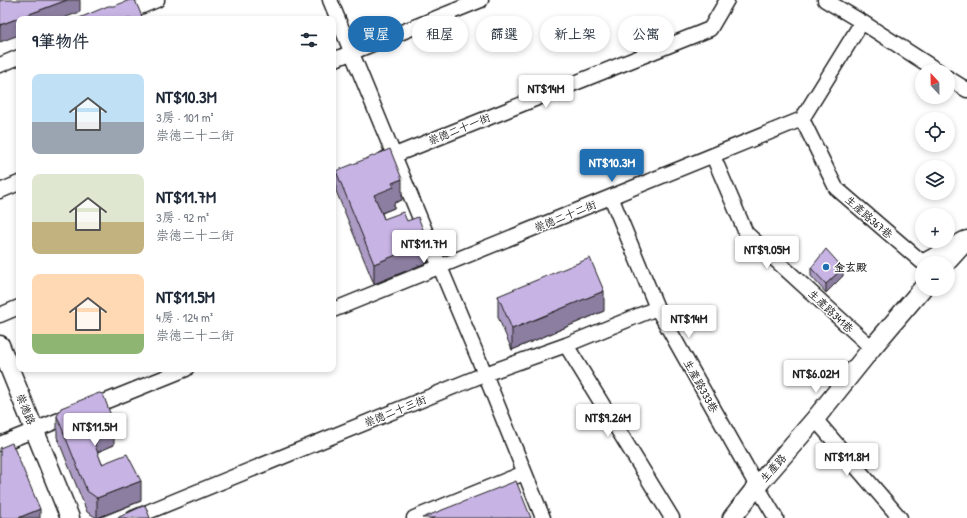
<!DOCTYPE html>
<html lang="zh-TW">
<head>
<meta charset="utf-8">
<style>
	:root { --surface:#fff; --page:#f2f2f3; --text:#1f2937; --muted:#747a83; --accent:#1f6fb2 }
	body { margin:0; font-family:"Patrick Hand","LXGW WenKai TC",sans-serif; background:var(--page); color:var(--text); height:100vh; display:flex; flex-direction:column; font-size:15px; white-space:nowrap }
	* { box-sizing:border-box; margin:0 }
	p { font-size:13px; color:var(--muted) }
	.icon { flex:none; width:22px; height:22px; fill:none; stroke:currentColor; stroke-width:2; stroke-linecap:round; stroke-linejoin:round }
	.map { position:relative; flex:1; overflow:hidden }
	.drawer { position:absolute; left:16px; top:16px; width:320px; height:356px; display:flex; flex-direction:column; background:var(--surface); border-radius:8px; box-shadow:0 2px 6px #0003 }
	.drawer>* { flex:none }
	.guide { position:absolute; left:348px; top:16px; width:380px; height:36px; display:flex; gap:8px }
	.needle { width:26px; rotate:338deg }
	.tools { position:absolute; left:915px; top:64px; display:grid; gap:8px }
	.tools a { display:grid; place-items:center; width:40px; height:40px; border-radius:50%; background:var(--surface); box-shadow:0 2px 6px #0003; font-size:20px }
	.price { position:absolute; translate:-50% -34px; padding:0 9px; border-radius:4px; background:#fff; color:#222; font-size:13px; line-height:26px; filter:drop-shadow(0 1px 2px #0008) }
	.price::after { content:''; position:absolute; left:50%; top:24px; width:12px; height:9px; margin-left:-6px; background:inherit; clip-path:polygon(0 0,100% 0,50% 100%) }
	.price.on { background:var(--accent); color:#fff }
	ul { padding:0; list-style:none }
	li { display:flex; align-items:center; gap:12px; height:100px; padding:0 16px }
	li span { display:grid; place-items:center; flex:none; width:112px; height:80px; border-radius:8px; color:#555 }
	li>.icon { margin-inline-start:auto }
	span .icon { width:48px; height:48px; fill:#fffc; stroke-width:1 }
	li b { font-size:17px }
	h2 { display:flex; justify-content:space-between; align-items:center; height:48px; padding:0 16px; font-size:17px }
	.chip { padding:0 14px; border-radius:18px; background:var(--surface); box-shadow:0 2px 6px #0003; font-size:14px; line-height:36px }
	.chip.on { background:var(--accent); color:#fff }
	.map>svg:first-child { display:block }
</style>
</head>
<body>
<div class="map">
<svg width="967" height="518" viewBox="0 0 967 518">
	<rect width="100%" height="100%" fill="#fff"/>
	<filter id="ink" filterUnits="userSpaceOnUse"><feTurbulence type="fractalNoise" baseFrequency=".025" numOctaves="2"/><feDisplacementMap in="SourceGraphic" scale="8" xChannelSelector="R" yChannelSelector="G"/><feConvolveMatrix kernelMatrix="1 2 1 2 8 2 1 2 1" color-interpolation-filters="sRGB"/></filter>
	<g filter="url(#ink)">
		<g fill="none" stroke-linecap="round" stroke-linejoin="round">
			<defs>
				<path id="minor" d="M 330,0 L 440,267 L 485,374 L 543,518
					M 825,0 L 862,22 L 938,71
					M 111,19 L 157,0
					M 333,60 L 481,0
					M 0,65 L 19,57
					M 948,78 L 967,90
					M 802,119 L 836,188 L 922,262 L 964,239
					M 713,156 L 746,233 L 872,348
					M 385,159 L 710,29 L 727,0
					M 0,191 L 19,183
					M 611,197 L 657,308 L 757,486 L 776,518
					M 333,310 L 802,119 L 862,22
					M 0,315 L 19,307
					M 566,345 L 672,518
					M 815,419 L 900,518
					M 0,444 L 186,369
					M 133,518 L 485,374 L 566,345 L 657,308
					M 414,518 L 524,473"/>
				<path id="tertiary" d="M 946,263 L 967,240
					M 0,345 L 70,518
					M 732,518 L 757,486 L 815,419 L 872,348 L 922,289"/>
			</defs>
			<!-- minor casing -->
			<use href="#minor" stroke="#1c1c1c" stroke-width="17"/>
			<!-- tertiary casing -->
			<use href="#tertiary" stroke="#1c1c1c" stroke-width="21"/>
			<!-- minor -->
			<use href="#minor" stroke="#fff" stroke-width="14"/>
			<!-- tertiary -->
			<use href="#tertiary" stroke="#fff" stroke-width="18"/>
		</g>
		<!-- wall -->
		<path fill="#ac9bc4" stroke="#1c1c1c" d="M 336,171 L 402,200 L 394,203 L 394,208 L 382,213 L 384,219 L 407,221 L 428,262 L 374,284 L 336,191 Z
			M 811,268 L 843,276 L 826,293 L 811,276 Z
			M 498,296 L 604,311 L 512,350 L 498,317 Z
			M 57,416 L 114,445 L 97,452 L 102,464 L 141,501 L 99,518 L 97,518 L 87,512 L 57,437 Z"/>
		<!-- shaded-wall -->
		<path fill="#8c7ea0" stroke="#1c1c1c" d="M 67,0 L 80,0 L 80,12 L 61,19 L 19,19 L 19,35 L 0,42 L 0,25 Z
			M 402,179 L 402,200 L 394,203 L 394,208 L 374,216 L 374,195 L 392,183 Z
			M 428,242 L 428,262 L 374,284 L 374,264 Z
			M 843,268 L 843,276 L 826,293 L 826,284 Z
			M 604,291 L 604,311 L 512,350 L 512,329 Z
			M 114,424 L 114,445 L 91,455 L 91,435 Z
			M 141,481 L 141,501 L 97,518 L 97,498 Z
			M 40,509 L 40,518 L 18,518 Z"/>
		<!-- building -->
		<path fill="#c8b4e4" stroke="#1c1c1c" d="M 0,0 L 67,0 L 0,25 Z
			M 130,0 L 135,0 L 143,19 L 77,19 L 108,6 L 114,6 Z
			M 390,149 L 402,179 L 392,183 L 394,187 L 374,195 L 384,219 L 403,212 L 407,221 L 418,217 L 428,242 L 374,264 L 336,171 Z
			M 826,249 L 843,268 L 826,284 L 811,268 Z
			M 590,258 L 604,291 L 512,329 L 498,296 Z
			M 99,393 L 103,394 L 114,424 L 91,435 L 102,464 L 127,454 L 141,481 L 97,498 L 87,491 L 57,416 L 61,408 Z
			M 12,443 L 40,509 L 18,518 L 0,518 L 0,448 Z
			M 516,481 L 531,518 L 422,518 Z
			M 145,505 L 150,518 L 117,518 Z"/>
	</g>
	<!-- markers -->
	<circle fill="#1f6fb2" stroke="#fff" stroke-width="1.5" cx="826" cy="267" r="4"/>
	<g text-anchor="middle" stroke-width="3" stroke-linejoin="round" paint-order="stroke">
		<!-- street labels -->
		<g font-size="11" fill="#1c1c1c" stroke="#fff">
			<text transform="translate(459 129) rotate(-22)" y="4">崇德二十一街</text>
			<text transform="translate(565 216) rotate(-22)" y="4">崇德二十二街</text>
			<text transform="translate(869 217) rotate(41)" y="4">生產路367巷</text>
			<text transform="translate(831 311) rotate(43)" y="4">生產路341巷</text>
			<text transform="translate(701 386) rotate(61)" y="4">生產路333巷</text>
			<text transform="translate(26 409) rotate(68)" y="4">崇德路</text>
			<text transform="translate(395 411) rotate(-22)" y="4">崇德二十三街</text>
			<text transform="translate(773 468) rotate(-49)" y="4">生產路</text>
		</g>
		<!-- poi labels -->
		<g font-size="11" font-weight="bold" fill="#1c1c1c" stroke="#fff" text-anchor="start">
			<text x="834" y="271">金玄殿</text>
		</g>
	</g>
</svg>
<div class="tools">
<a><svg class="needle" viewBox="-14 -14 28 28"><path d="M0-13l5 13h-10z" fill="#e53935"/><path d="M0 13l5-13h-10z" fill="#747a83"/></svg></a>
<a><svg class="icon" aria-label="locate" viewBox="0 0 24 24"><circle cx="12" cy="12" r="6"/><path d="M12 2v4M12 18v4M2 12h4M18 12h4"/></svg></a>
<a><svg class="icon" aria-label="layers" viewBox="0 0 24 24"><path d="M12 4l9 5-9 5-9-5zM3 14l9 5 9-5"/></svg></a>
<a>+</a>
<a>−</a>
</div>
<b class="price" style="left:546px;top:109px">NT$14M</b>
<b class="price on" style="left:612px;top:183px">NT$10.3M</b>
<b class="price" style="left:424px;top:264px">NT$11.7M</b>
<b class="price" style="left:767px;top:270px">NT$9.05M</b>
<b class="price" style="left:689px;top:339px">NT$14M</b>
<b class="price" style="left:816px;top:394px">NT$6.02M</b>
<b class="price" style="left:608px;top:438px">NT$9.26M</b>
<b class="price" style="left:95px;top:447px">NT$11.5M</b>
<b class="price" style="left:847px;top:477px">NT$11.8M</b>
<div class="guide">
<a class="chip on">買屋</a>
<a class="chip">租屋</a>
<a class="chip">篩選</a>
<a class="chip">新上架</a>
<a class="chip">公寓</a>
</div>
<section class="drawer">
<h2>9筆物件<svg class="icon" aria-label="filters" viewBox="0 0 24 24"><path d="M4 7h16M4 17h16"/><circle cx="9" cy="7" r="2"/><circle cx="15" cy="17" r="2"/></svg></h2>
<ul>
<li><span style="background:linear-gradient(#bfe0f5 60%,#9aa5b1 0)"><svg class="icon" aria-label="home" viewBox="0 0 24 24"><path d="M3 11l9-7 9 7M6 9v11h12V9"/></svg></span><div><b>NT$10.3M</b><p>3房 · 101 m²</p><p>崇德二十二街</p></div></li>
<li><span style="background:linear-gradient(#dfe7d0 60%,#c2b280 0)"><svg class="icon" aria-label="home" viewBox="0 0 24 24"><path d="M3 11l9-7 9 7M6 9v11h12V9"/></svg></span><div><b>NT$11.7M</b><p>3房 · 92 m²</p><p>崇德二十二街</p></div></li>
<li><span style="background:linear-gradient(#ffd9b3 75%,#8fb573 0)"><svg class="icon" aria-label="home" viewBox="0 0 24 24"><path d="M3 11l9-7 9 7M6 9v11h12V9"/></svg></span><div><b>NT$11.5M</b><p>4房 · 124 m²</p><p>崇德二十二街</p></div></li>
</ul>
</section>
</div>
</body>
</html>
